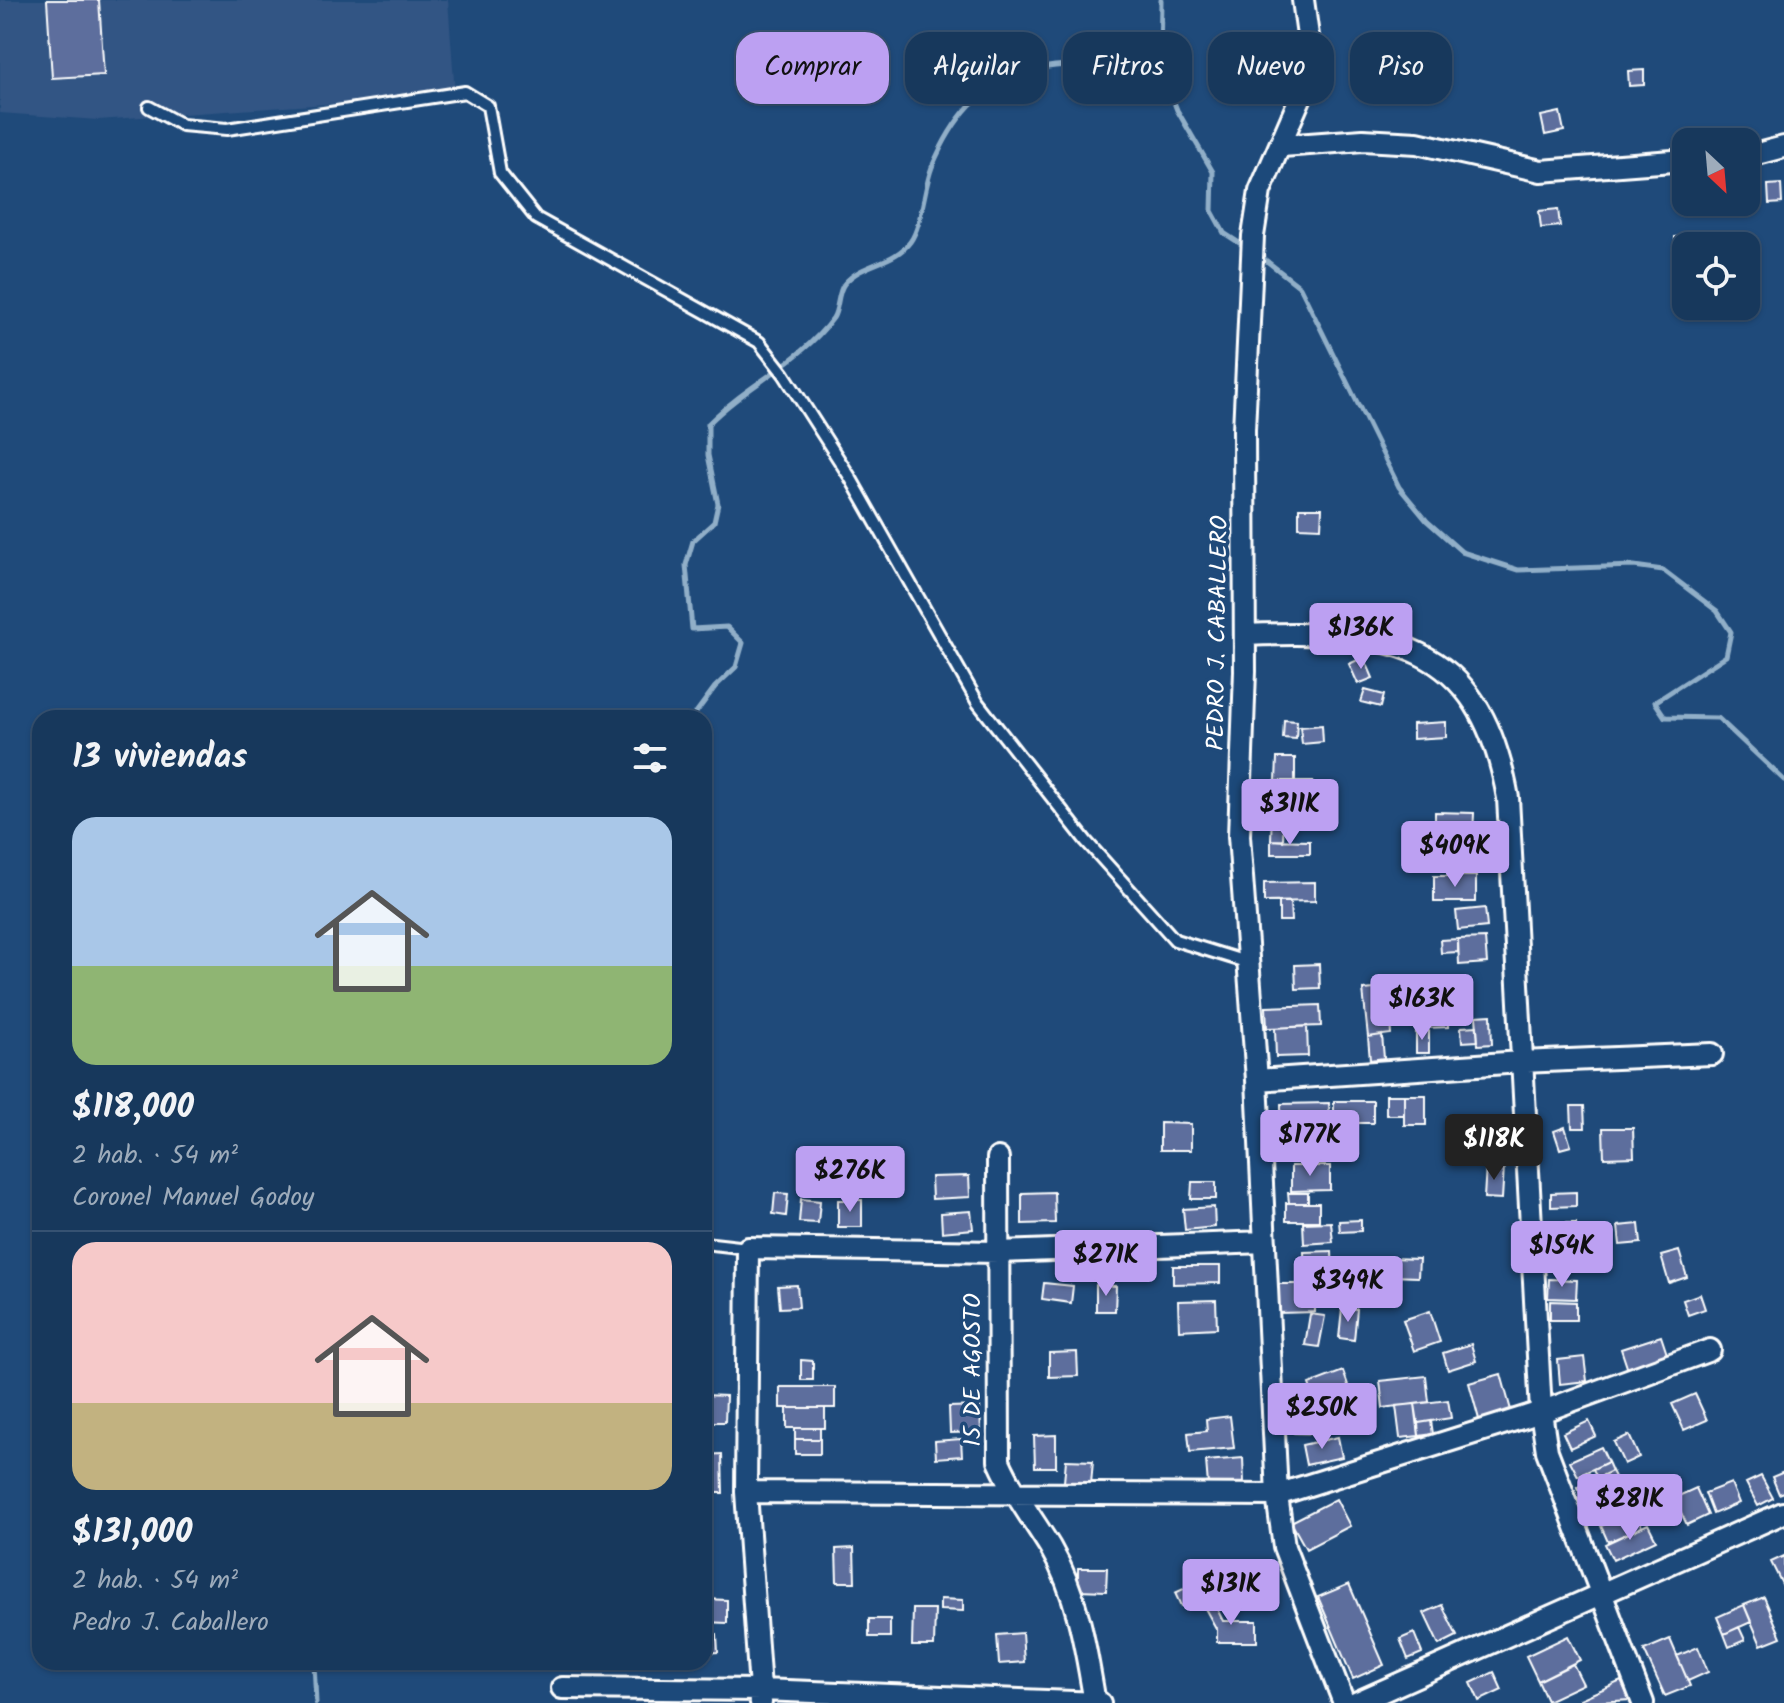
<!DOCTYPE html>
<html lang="es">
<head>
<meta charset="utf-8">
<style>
	:root { --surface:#17385c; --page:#244365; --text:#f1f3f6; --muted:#9eacbb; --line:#365272; --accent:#bca0f2 }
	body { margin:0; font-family:Kalam,sans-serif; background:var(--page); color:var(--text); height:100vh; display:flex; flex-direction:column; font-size:30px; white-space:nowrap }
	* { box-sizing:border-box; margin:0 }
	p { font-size:26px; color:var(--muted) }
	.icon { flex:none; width:44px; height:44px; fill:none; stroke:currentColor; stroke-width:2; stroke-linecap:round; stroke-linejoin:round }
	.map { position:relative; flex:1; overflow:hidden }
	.sheet { position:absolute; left:32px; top:710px; width:680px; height:960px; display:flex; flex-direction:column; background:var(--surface); border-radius:24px; box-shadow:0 2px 6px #0004,0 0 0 2px var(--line) }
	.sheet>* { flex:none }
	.guide { position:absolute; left:736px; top:32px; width:760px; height:72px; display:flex; gap:16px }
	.needle { width:52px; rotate:154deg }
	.buttons { position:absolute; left:1672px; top:128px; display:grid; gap:16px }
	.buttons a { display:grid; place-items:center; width:88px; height:88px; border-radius:16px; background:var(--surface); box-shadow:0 2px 6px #0004,0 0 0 2px var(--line); font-size:40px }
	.price { position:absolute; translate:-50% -68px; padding:0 18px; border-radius:8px; background:var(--accent); color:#111; font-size:26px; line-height:52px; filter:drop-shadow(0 2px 4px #0008) }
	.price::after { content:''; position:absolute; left:50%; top:48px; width:24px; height:18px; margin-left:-12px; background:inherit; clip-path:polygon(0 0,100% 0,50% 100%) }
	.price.selected { background:#222; color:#fff }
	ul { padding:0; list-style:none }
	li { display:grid; align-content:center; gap:16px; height:424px; padding:0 40px }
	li+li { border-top:2px solid var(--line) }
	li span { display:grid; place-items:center; height:248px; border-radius:24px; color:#555 }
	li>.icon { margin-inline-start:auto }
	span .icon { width:144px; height:144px; fill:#fffc; stroke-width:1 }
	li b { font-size:34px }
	h2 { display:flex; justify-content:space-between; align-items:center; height:96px; padding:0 40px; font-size:34px }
	.chip { padding:0 28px; border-radius:24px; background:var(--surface); box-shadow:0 2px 6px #0004,0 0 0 2px var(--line); font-size:28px; line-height:72px }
	.chip.selected { background:var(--accent); color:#111 }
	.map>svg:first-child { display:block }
</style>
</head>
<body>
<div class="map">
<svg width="1784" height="1703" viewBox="0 0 1784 1703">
	<rect width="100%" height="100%" fill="#1f4a7a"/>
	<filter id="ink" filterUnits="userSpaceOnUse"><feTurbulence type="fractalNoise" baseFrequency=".0125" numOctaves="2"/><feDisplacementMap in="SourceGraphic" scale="16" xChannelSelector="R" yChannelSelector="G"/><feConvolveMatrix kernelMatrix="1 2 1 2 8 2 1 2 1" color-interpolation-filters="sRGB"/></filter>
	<g filter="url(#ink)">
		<!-- built -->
		<path fill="#325584" d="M 0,0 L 448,0 L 455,95 L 98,120 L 0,113 Z"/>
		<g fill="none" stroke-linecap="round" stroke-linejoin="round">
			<!-- stream -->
			<path stroke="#91afc8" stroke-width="5" d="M 1161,0 L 1160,66 L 1177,110 L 1213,172 L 1212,211 L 1224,233 L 1247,248
				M 1259,255 L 1300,287 L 1399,487 L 1427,521 L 1462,552 L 1518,570 L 1634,566 L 1663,570 L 1717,611 L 1731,632 L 1726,656 L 1655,702 L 1665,717 L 1718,718 L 1784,780
				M 692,718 L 715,687 L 736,667 L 743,643 L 727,627 L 692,629 L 686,565 L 693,541 L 714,522 L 718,504 L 708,455 L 708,424 C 746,385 800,363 833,318 C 839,309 837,293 844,284 C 862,262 893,265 910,242 C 922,226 924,187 932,167 C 981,51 1052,63 1160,66
				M 314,1662 L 316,1703"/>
		</g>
		<!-- building -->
		<path fill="#5d6e9d" stroke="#fff" stroke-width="2" d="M 47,0 L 99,0 L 104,75 L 52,78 Z
			M 1236,70 L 1245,87 L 1232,93 L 1224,77 Z
			M 1644,70 L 1644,85 L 1629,86 L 1628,71 Z
			M 1560,112 L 1564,131 L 1545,135 L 1541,116 Z
			M 1781,184 L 1782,203 L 1769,204 L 1768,185 Z
			M 1746,185 L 1756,185 L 1758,204 L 1747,205 Z
			M 1558,209 L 1560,226 L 1541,228 L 1539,211 Z
			M 1691,236 L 1691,246 L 1675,248 L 1675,237 Z
			M 1299,508 L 1322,508 L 1321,528 L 1299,527 Z
			M 1364,657 L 1373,678 L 1358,684 L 1349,664 Z
			M 1365,690 L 1384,695 L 1381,707 L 1361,702 Z
			M 1284,720 L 1297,721 L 1296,739 L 1283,738 Z
			M 1446,722 L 1446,737 L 1413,739 L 1413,724 Z
			M 1322,725 L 1323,742 L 1302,744 L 1300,727 Z
			M 1277,758 L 1295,758 L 1295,781 L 1276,781 Z
			M 1267,781 L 1313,782 L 1313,799 L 1266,798 Z
			M 1272,812 L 1284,812 L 1283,841 L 1271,840 Z
			M 1435,812 L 1474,813 L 1473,835 L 1435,835 Z
			M 1271,840 L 1310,841 L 1310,854 L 1271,854 Z
			M 1434,876 L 1476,876 L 1476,902 L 1434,902 Z
			M 1315,882 L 1315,901 L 1264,902 L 1264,883 Z
			M 1279,902 L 1290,902 L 1291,921 L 1279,921 Z
			M 1485,908 L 1487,927 L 1458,930 L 1456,911 Z
			M 1485,938 L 1487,963 L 1459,965 L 1458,939 Z
			M 1458,939 L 1458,952 L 1441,953 L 1440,940 Z
			M 1319,964 L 1320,988 L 1296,989 L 1295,965 Z
			M 1387,988 L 1391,1034 L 1368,1037 L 1363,990 Z
			M 1425,1003 L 1448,1003 L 1448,1027 L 1425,1028 Z
			M 1320,1005 L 1321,1026 L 1267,1028 L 1266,1007 Z
			M 1491,1015 L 1492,1044 L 1478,1045 L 1476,1016 Z
			M 1307,1026 L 1308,1056 L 1276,1057 L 1275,1028 Z
			M 1477,1026 L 1478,1041 L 1462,1042 L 1461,1027 Z
			M 1416,1031 L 1429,1031 L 1429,1053 L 1416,1053 Z
			M 1382,1035 L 1384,1058 L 1370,1060 L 1368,1037 Z
			M 1386,1095 L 1404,1095 L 1404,1115 L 1386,1115 Z
			M 1404,1095 L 1426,1095 L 1426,1125 L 1404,1125 Z
			M 1334,1101 L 1373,1101 L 1373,1123 L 1334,1123 Z
			M 1329,1103 L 1330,1124 L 1281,1126 L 1281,1104 Z
			M 1571,1106 L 1584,1106 L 1585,1128 L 1572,1128 Z
			M 1160,1123 L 1191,1124 L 1191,1150 L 1160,1150 Z
			M 1305,1127 L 1307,1154 L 1276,1156 L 1274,1129 Z
			M 1565,1127 L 1571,1146 L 1560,1149 L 1554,1131 Z
			M 1603,1128 L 1633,1128 L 1634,1157 L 1604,1158 Z
			M 1486,1165 L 1504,1166 L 1502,1199 L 1484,1198 Z
			M 1291,1166 L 1330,1166 L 1330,1190 L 1291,1191 Z
			M 969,1176 L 970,1197 L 932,1199 L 931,1177 Z
			M 1192,1182 L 1216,1182 L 1216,1199 L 1191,1199 Z
			M 1054,1192 L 1055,1223 L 1022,1224 L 1022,1193 Z
			M 1576,1192 L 1576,1206 L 1551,1207 L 1551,1193 Z
			M 775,1193 L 788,1194 L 786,1216 L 773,1214 Z
			M 1288,1193 L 1308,1193 L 1308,1203 L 1289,1203 Z
			M 801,1199 L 820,1201 L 818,1223 L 799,1222 Z
			M 838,1200 L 862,1200 L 862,1227 L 838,1227 Z
			M 1286,1203 L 1319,1203 L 1319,1221 L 1286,1221 Z
			M 1214,1207 L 1215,1227 L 1185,1230 L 1183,1209 Z
			M 971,1211 L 973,1229 L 942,1232 L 941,1213 Z
			M 1361,1220 L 1361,1231 L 1340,1232 L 1339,1221 Z
			M 1331,1222 L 1333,1242 L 1304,1244 L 1303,1223 Z
			M 1553,1223 L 1576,1223 L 1576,1241 L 1553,1241 Z
			M 1639,1224 L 1641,1243 L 1620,1245 L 1618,1226 Z
			M 1332,1251 L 1333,1278 L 1305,1278 L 1304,1252 Z
			M 1558,1251 L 1582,1252 L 1582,1266 L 1557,1265 Z
			M 1679,1251 L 1687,1277 L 1669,1283 L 1661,1256 Z
			M 1390,1258 L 1419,1259 L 1418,1277 L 1390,1276 Z
			M 1173,1266 L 1220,1266 L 1220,1283 L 1173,1284 Z
			M 1549,1279 L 1577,1280 L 1576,1299 L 1548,1298 Z
			M 1044,1283 L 1073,1286 L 1071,1303 L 1042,1299 Z
			M 1278,1284 L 1315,1284 L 1315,1312 L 1278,1313 Z
			M 797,1285 L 799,1307 L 780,1308 L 778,1286 Z
			M 1096,1285 L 1116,1286 L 1115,1311 L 1096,1311 Z
			M 1700,1294 L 1705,1309 L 1688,1315 L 1683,1300 Z
			M 1216,1300 L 1217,1328 L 1179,1330 L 1178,1301 Z
			M 1550,1301 L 1576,1302 L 1576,1320 L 1550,1320 Z
			M 1342,1308 L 1357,1309 L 1354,1340 L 1339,1338 Z
			M 1430,1311 L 1440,1342 L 1414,1351 L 1403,1320 Z
			M 1310,1314 L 1325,1316 L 1319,1347 L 1305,1345 Z
			M 1661,1336 L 1668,1357 L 1628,1370 L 1621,1349 Z
			M 1471,1344 L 1476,1361 L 1448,1370 L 1443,1353 Z
			M 1077,1352 L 1078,1376 L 1049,1377 L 1049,1353 Z
			M 1584,1357 L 1587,1381 L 1560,1384 L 1558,1360 Z
			M 801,1360 L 813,1361 L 813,1380 L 801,1380 Z
			M 1343,1371 L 1349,1388 L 1315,1401 L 1309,1384 Z
			M 1501,1374 L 1512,1414 L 1480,1423 L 1469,1383 Z
			M 1426,1376 L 1429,1402 L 1383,1408 L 1380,1381 Z
			M 780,1387 L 835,1387 L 835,1408 L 780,1408 Z
			M 1695,1394 L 1707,1420 L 1684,1430 L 1672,1404 Z
			M 704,1395 L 726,1396 L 725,1422 L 704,1422 Z
			M 1448,1400 L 1451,1418 L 1418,1423 L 1415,1404 Z
			M 1415,1404 L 1419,1436 L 1400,1438 L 1396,1406 Z
			M 980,1406 L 981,1432 L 950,1433 L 949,1407 Z
			M 1295,1406 L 1327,1407 L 1326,1434 L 1294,1433 Z
			M 787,1408 L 825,1408 L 825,1428 L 787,1428 Z
			M 1230,1416 L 1234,1448 L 1190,1452 L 1188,1433 L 1207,1431 L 1206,1419 Z
			M 1431,1421 L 1433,1434 L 1419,1436 L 1418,1423 Z
			M 1589,1421 L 1596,1436 L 1570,1448 L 1563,1433 Z
			M 795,1428 L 820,1428 L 820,1439 L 795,1439 Z
			M 1056,1435 L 1056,1467 L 1035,1467 L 1034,1436 Z
			M 1629,1435 L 1639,1457 L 1624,1464 L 1614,1442 Z
			M 1338,1437 L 1342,1457 L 1306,1465 L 1302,1445 Z
			M 795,1439 L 820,1439 L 820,1454 L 795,1454 Z
			M 961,1439 L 962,1456 L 936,1458 L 935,1441 Z
			M 1601,1447 L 1608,1462 L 1578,1476 L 1570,1461 Z
			M 722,1454 L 723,1493 L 704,1493 L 704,1455 Z
			M 1243,1458 L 1244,1483 L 1208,1485 L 1206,1461 Z
			M 1066,1460 L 1093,1461 L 1091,1484 L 1064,1482 Z
			M 1608,1462 L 1612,1471 L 1597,1478 L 1593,1469 Z
			M 1612,1471 L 1621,1489 L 1586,1505 L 1578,1487 Z
			M 1784,1472 L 1784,1492 L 1779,1494 L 1772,1477 Z
			M 1761,1476 L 1773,1498 L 1758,1506 L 1746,1483 Z
			M 1731,1483 L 1739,1503 L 1713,1514 L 1705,1493 Z
			M 1696,1488 L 1708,1515 L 1687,1525 L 1674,1498 Z
			M 1336,1499 L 1350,1526 L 1306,1549 L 1291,1522 Z
			M 1634,1510 L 1642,1527 L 1608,1542 L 1601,1526 Z
			M 1648,1524 L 1656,1540 L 1613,1560 L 1605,1544 Z
			M 854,1548 L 855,1582 L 837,1582 L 836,1549 Z
			M 1784,1556 L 1784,1588 L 1771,1562 Z
			M 1208,1567 L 1272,1567 L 1272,1595 L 1207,1595 Z
			M 1078,1568 L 1107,1568 L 1106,1591 L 1078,1590 Z
			M 1194,1584 L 1200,1597 L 1181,1606 L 1175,1593 Z
			M 1349,1584 L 1384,1665 L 1353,1679 L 1318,1597 Z
			M 1764,1597 L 1781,1637 L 1761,1645 L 1744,1605 Z
			M 704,1599 L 727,1600 L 727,1623 L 704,1622 Z
			M 940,1599 L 963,1600 L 963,1611 L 940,1610 Z
			M 1212,1599 L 1223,1621 L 1257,1621 L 1257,1642 L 1217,1642 L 1217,1630 L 1202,1603 Z
			M 1442,1605 L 1457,1636 L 1439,1645 L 1424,1613 Z
			M 1744,1605 L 1751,1622 L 1724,1634 L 1717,1617 Z
			M 913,1609 L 935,1609 L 934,1646 L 912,1646 Z
			M 869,1619 L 890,1619 L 890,1637 L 869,1637 Z
			M 1739,1627 L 1745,1640 L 1729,1647 L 1724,1634 Z
			M 1022,1633 L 1024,1662 L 999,1664 L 997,1635 Z
			M 1414,1633 L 1422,1653 L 1408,1659 L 1400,1639 Z
			M 717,1634 L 718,1652 L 704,1653 L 704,1635 Z
			M 1568,1636 L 1580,1660 L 1538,1681 L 1526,1656 Z
			M 1670,1639 L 1690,1686 L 1665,1696 L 1644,1650 Z
			M 1698,1647 L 1708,1672 L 1688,1681 L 1677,1656 Z
			M 1573,1664 L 1583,1684 L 1547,1701 L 1538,1681 Z
			M 1494,1672 L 1502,1690 L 1479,1701 L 1471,1683 Z
			M 1621,1681 L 1630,1700 L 1582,1703 L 1580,1699 Z"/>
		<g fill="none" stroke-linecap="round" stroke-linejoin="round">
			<defs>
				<path id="service" d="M 149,107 L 182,125 L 227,129 L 465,92 L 488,106 L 500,173 L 536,218 L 759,342 L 784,374 L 850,477 L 978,703 L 1086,841 L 1175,940 L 1246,962
					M 704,1243 L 748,1248"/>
				<path id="minor" d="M 1303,0 L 1309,43 L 1308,80 L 1260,191 L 1253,236 L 1244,430 L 1245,671 L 1239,836 L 1257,1080 L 1277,1495 L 1284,1547 L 1344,1703
					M 1282,146 L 1363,140 L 1417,143 L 1541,171 L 1686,160
					M 1746,157 L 1784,147
					M 1245,635 C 1388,630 1479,636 1508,798 L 1541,1412 L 1547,1451 L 1643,1703
					M 1257,1080 L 1521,1062 L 1712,1054
					M 998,1158 L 999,1461 C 1013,1493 1032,1518 1050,1547 C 1078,1595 1086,1649 1095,1703
					M 1265,1242 L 998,1252 L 748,1248 L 746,1492 L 1277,1495 L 1541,1412 L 1710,1350
					M 746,1492 L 761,1703
					M 562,1688 L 761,1690 L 1100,1703
					M 1356,1703 L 1783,1513"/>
			</defs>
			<!-- service casing -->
			<use href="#service" stroke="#fff" stroke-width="16"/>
			<!-- minor casing -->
			<use href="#minor" stroke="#fff" stroke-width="26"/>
			<!-- service -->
			<use href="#service" stroke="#1f4a7a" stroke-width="10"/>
			<!-- minor -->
			<use href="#minor" stroke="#1f4a7a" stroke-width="20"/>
		</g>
	</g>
	<g text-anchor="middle" stroke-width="7" stroke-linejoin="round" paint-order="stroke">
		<!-- street labels -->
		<g font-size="24" fill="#fff" stroke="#1f4a7a">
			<text transform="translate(1217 633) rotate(-89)" y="8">PEDRO J. CABALLERO</text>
			<text transform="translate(972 1370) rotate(-90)" y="8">15 DE AGOSTO</text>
		</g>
	</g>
</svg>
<div class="buttons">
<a><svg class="needle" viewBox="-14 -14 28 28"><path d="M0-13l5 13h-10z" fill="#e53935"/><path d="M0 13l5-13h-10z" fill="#9eacbb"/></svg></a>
<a><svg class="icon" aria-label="locate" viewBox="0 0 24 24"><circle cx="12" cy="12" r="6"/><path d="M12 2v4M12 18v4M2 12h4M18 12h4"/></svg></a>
</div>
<b class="price" style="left:1361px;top:671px">$136K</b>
<b class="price" style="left:1290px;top:847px">$311K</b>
<b class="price" style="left:1455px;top:889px">$409K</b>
<b class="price" style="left:1422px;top:1042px">$163K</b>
<b class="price" style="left:1310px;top:1178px">$177K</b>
<b class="price selected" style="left:1494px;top:1182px">$118K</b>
<b class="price" style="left:850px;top:1214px">$276K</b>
<b class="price" style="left:1562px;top:1289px">$154K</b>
<b class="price" style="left:1106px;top:1298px">$271K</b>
<b class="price" style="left:1348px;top:1324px">$349K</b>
<b class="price" style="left:1322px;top:1451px">$250K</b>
<b class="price" style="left:1630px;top:1542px">$281K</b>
<b class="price" style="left:1231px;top:1627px">$131K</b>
<div class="guide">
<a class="chip selected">Comprar</a>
<a class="chip">Alquilar</a>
<a class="chip">Filtros</a>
<a class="chip">Nuevo</a>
<a class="chip">Piso</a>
</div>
<section class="sheet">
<h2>13 viviendas<svg class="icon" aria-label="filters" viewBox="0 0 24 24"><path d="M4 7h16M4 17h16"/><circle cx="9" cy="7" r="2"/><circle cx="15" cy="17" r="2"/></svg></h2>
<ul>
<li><span style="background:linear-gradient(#a9c7e8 60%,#8fb573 0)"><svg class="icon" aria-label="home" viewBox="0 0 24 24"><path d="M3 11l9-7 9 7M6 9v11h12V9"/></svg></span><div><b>$118,000</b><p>2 hab. · 54 m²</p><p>Coronel Manuel Godoy</p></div></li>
<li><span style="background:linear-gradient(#f6c9c9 65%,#c2b280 0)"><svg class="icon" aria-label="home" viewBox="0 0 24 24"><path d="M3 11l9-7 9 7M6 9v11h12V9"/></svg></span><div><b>$131,000</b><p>2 hab. · 54 m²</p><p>Pedro J. Caballero</p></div></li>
</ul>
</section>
</div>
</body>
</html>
